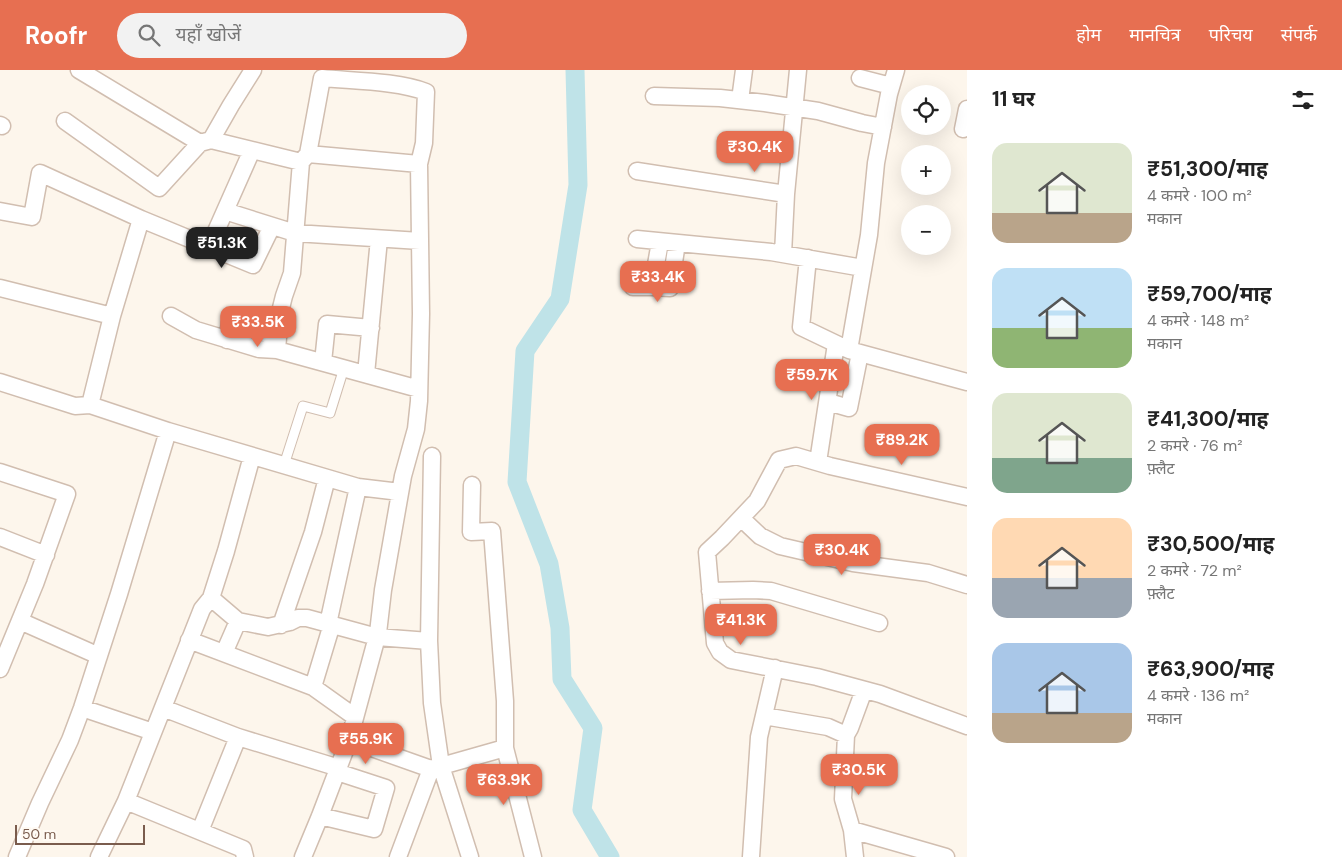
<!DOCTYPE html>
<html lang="hi">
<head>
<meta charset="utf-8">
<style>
	:root { --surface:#fff; --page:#f2f2f2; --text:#222; --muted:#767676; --accent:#e76f51 }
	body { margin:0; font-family:"DM Sans","Noto Sans Devanagari",sans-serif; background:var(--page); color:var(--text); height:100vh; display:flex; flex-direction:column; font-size:19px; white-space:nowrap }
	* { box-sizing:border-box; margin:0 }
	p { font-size:16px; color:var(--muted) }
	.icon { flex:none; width:28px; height:28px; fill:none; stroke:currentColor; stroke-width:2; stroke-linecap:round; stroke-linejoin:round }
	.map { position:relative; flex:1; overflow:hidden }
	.sheet { display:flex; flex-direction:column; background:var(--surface); width:375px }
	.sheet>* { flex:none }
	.controls { position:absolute; left:901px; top:15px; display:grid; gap:10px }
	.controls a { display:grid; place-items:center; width:50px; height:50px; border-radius:50%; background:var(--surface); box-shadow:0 5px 20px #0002; font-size:25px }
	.scale { position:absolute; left:15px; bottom:12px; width:130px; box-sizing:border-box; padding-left:5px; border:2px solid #7a5c4d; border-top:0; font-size:14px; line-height:18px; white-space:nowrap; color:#7a5c4d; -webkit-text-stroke:4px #fffaf3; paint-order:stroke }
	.price { position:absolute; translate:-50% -42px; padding:0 11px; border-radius:10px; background:var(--accent); color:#fff; font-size:16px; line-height:32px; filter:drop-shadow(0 1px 2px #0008) }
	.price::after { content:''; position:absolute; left:50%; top:30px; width:15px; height:11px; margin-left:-8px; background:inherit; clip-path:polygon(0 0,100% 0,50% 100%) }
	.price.current { background:#222; color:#fff }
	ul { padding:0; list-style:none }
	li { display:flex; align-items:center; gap:15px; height:125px; padding:0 25px }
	li span { display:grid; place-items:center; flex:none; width:140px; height:100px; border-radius:15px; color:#555 }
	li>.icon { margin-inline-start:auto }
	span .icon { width:60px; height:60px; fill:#fffc; stroke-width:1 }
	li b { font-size:21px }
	h2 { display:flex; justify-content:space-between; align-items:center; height:60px; padding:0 25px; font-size:21px }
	header { display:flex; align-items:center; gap:30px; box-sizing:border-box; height:70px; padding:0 25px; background:var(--accent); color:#fff }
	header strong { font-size:24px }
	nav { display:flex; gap:28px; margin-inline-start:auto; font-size:18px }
	.search { width:350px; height:45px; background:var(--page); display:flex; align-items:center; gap:12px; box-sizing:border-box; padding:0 18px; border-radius:28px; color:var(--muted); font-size:19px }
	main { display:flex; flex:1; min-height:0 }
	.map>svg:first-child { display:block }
</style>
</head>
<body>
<header>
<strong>Roofr</strong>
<div class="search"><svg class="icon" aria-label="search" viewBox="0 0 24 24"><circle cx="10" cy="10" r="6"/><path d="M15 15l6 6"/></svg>यहाँ खोजें</div>
<nav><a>होम</a><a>मानचित्र</a><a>परिचय</a><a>संपर्क</a></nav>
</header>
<main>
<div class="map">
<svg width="967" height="787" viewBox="0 0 967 787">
	<rect width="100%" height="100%" fill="#fdf6ec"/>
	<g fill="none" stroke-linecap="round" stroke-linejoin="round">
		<!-- canal -->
		<path stroke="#bfe3e8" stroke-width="19" d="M 575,0 L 578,115 L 560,229 L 525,281 L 517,412 L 549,494 L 560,558 L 562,609 L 593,658 L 582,740 L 610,787"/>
		<defs>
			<path id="lane" d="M 284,395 L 303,336 L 330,343 L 344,298"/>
			<path id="street" d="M 79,0 L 200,73 L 211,70 L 231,35 L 253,0
				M 860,8 L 891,16
				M 654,26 L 720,28 L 765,33 L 818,41 L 862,53 L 883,57
				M 740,30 L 744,0
				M 65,51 L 159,118 L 200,73
				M 0,55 L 2,56
				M 963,59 L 967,39
				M 211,70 L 301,92 L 292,203 L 284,226 L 280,242 L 277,280 L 419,319
				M 301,92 L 308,84 L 419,94
				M 637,101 L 786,124 L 783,184
				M 786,124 L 798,0
				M 0,141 L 32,147 L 40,103 L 141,149 L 112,246
				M 225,141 L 295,163 L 420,171
				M 141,149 L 253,195 L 272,156
				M 637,169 L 771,182 L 863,198
				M 660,172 L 652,217 L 670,218 L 677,173
				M 209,177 L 252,80
				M 808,188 L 801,257 L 849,280 L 967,312
				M 633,217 L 652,217
				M 0,218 L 112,246 L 90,335 L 75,336 L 0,312
				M 171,246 L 196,260 L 259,279 L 277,280
				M 227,270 L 230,253 L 278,267
				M 849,280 L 869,165 L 876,93 L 889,24 L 896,0
				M 323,292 L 327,254 L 371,258
				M 366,304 L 379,169
				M 828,332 L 849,338 L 860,283
				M 168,361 L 358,417 L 400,422
				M 432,386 L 429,571 L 432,633 L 441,696 L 470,787
				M 818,392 L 836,274
				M 0,402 L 67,424 L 35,514 L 0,599
				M 967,427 L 830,396 L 796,386 L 779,390 L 757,431 L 722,468 L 707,482 L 715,573 L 720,582 L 731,590 L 817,607 L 880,624 L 967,656
				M 741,448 L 760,466 L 780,476 L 853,493 L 928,503 L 967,515
				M 0,467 L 46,485
				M 710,521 L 753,520 L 771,521 L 879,553
				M 211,528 L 238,551 L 268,557 L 290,552 L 298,548 L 307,548 L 377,567 L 429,571
				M 20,551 L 99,586
				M 328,554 L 358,417
				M 281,555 L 313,462 L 327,408
				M 189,570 L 313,617 L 355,647
				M 224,583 L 238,551
				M 313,617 L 332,554
				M 82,638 L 153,662
				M 163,638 L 238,667 L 339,698
				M 764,646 L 828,657 L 846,665 L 850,658 L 864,620
				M 846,665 L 843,729 L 852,760 L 855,787
				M 349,670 L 431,699
				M 505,678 L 533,787
				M 126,731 L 243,779 L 245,787
				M 320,746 L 374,759 L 386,718 L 337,702
				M 852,760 L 946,787
				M 200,761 L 238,667
				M 17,787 L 40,733 L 70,670 L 82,638 L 119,524 L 168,361 L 90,335
				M 99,787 L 126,731 L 202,539 L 211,528 L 226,481 L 252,386
				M 303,787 L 320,746 L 349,670 L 378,563 L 383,520 L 403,406 L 416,359 L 419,331 L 421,244 L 419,94 L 424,73 L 426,22 C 398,11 353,11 322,8 L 308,84
				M 398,787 L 431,699 L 505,678 L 505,631 L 492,461 L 471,462 L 472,415
				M 751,787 L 759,667 L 775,598"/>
		</defs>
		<!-- lane casing -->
		<use href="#lane" stroke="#d1beb0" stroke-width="11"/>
		<!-- street casing -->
		<use href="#street" stroke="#d1beb0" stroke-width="19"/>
		<!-- lane -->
		<use href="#lane" stroke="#fff" stroke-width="9"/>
		<!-- street -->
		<use href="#street" stroke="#fff" stroke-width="16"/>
	</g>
</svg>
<div class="controls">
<a><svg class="icon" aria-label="locate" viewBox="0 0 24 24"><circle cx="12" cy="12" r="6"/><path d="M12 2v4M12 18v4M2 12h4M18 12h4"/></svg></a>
<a>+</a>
<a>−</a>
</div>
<div class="scale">50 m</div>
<b class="price" style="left:755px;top:103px">₹30.4K</b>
<b class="price current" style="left:222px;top:199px">₹51.3K</b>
<b class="price" style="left:658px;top:233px">₹33.4K</b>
<b class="price" style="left:258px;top:278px">₹33.5K</b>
<b class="price" style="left:812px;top:331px">₹59.7K</b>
<b class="price" style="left:902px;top:396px">₹89.2K</b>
<b class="price" style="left:842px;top:506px">₹30.4K</b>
<b class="price" style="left:741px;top:576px">₹41.3K</b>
<b class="price" style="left:366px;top:695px">₹55.9K</b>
<b class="price" style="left:859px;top:726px">₹30.5K</b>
<b class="price" style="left:504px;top:736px">₹63.9K</b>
</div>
<section class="sheet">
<h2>11 घर<svg class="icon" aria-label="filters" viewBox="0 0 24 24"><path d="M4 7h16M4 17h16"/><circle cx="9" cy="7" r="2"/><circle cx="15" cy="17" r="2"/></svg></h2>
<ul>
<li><span style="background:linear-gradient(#dfe7d0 70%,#b9a48a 0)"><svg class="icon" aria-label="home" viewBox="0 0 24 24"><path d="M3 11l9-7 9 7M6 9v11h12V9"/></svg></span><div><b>₹51,300/माह</b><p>4 कमरे · 100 m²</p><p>मकान</p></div></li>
<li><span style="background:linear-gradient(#bfe0f5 60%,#8fb573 0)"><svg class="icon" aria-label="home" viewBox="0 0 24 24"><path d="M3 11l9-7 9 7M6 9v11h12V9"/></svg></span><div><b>₹59,700/माह</b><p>4 कमरे · 148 m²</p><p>मकान</p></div></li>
<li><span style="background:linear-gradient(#dfe7d0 65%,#7fa58c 0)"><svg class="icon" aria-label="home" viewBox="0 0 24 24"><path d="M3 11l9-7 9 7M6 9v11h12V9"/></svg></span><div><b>₹41,300/माह</b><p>2 कमरे · 76 m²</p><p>फ़्लैट</p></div></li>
<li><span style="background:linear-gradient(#ffd9b3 60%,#9aa5b1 0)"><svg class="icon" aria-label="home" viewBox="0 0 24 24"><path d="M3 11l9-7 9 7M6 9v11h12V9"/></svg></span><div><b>₹30,500/माह</b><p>2 कमरे · 72 m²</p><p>फ़्लैट</p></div></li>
<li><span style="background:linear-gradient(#a9c7e8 70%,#b9a48a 0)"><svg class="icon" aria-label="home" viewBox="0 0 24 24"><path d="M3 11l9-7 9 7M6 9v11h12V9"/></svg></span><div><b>₹63,900/माह</b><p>4 कमरे · 136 m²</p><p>मकान</p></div></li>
</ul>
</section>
</main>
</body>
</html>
